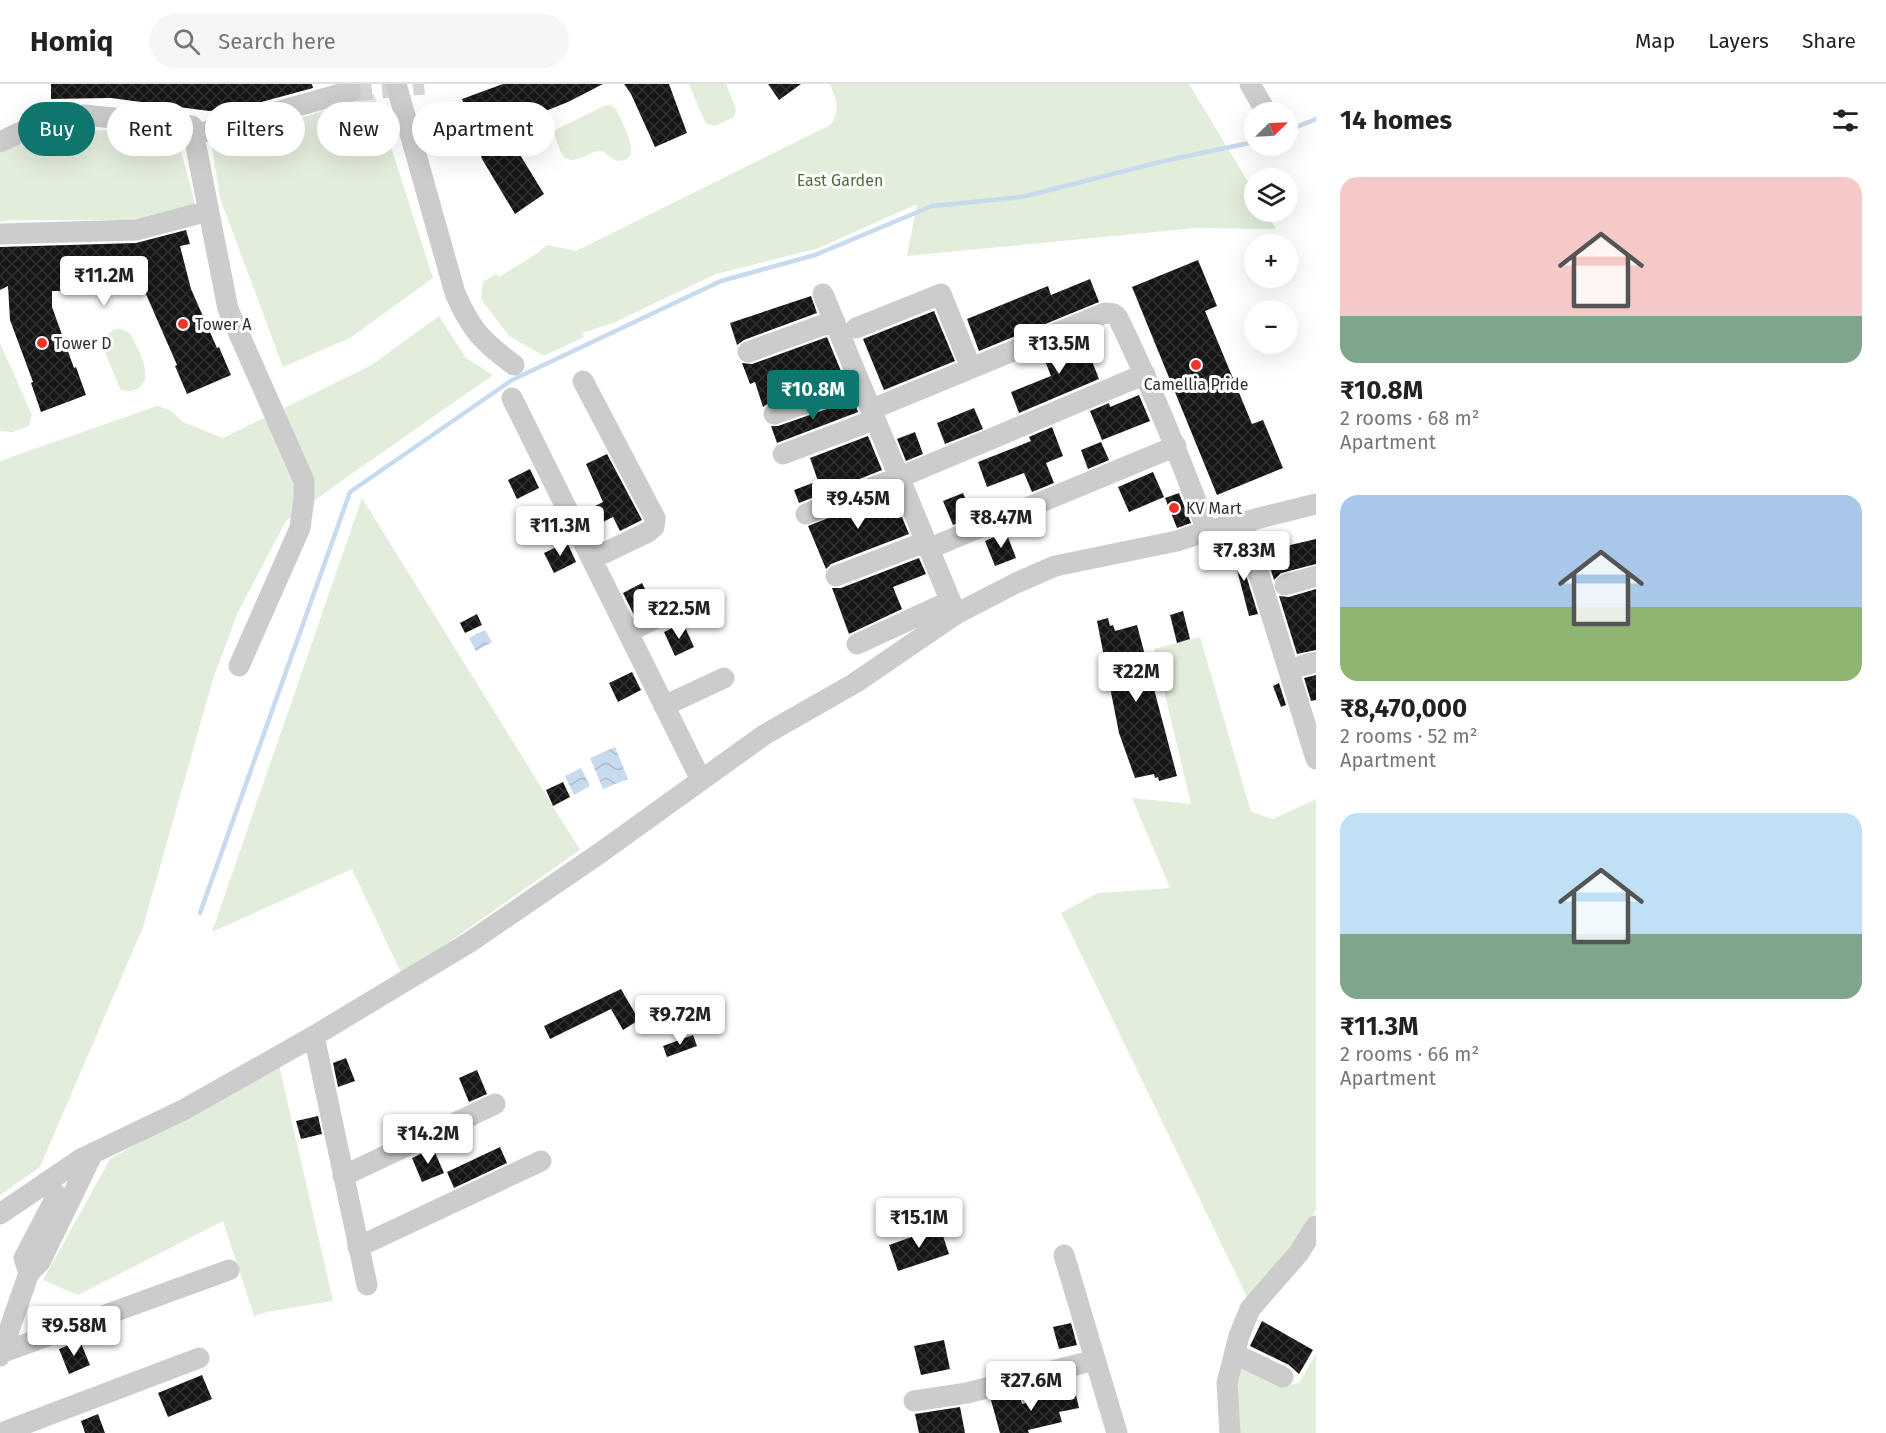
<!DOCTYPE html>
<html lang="en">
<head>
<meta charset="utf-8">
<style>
	:root { --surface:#fff; --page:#f6f6f6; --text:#222; --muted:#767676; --line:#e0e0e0; --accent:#0f766e }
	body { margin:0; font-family:"Fira Sans",sans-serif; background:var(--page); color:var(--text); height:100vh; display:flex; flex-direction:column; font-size:22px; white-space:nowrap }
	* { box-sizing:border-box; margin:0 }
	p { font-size:20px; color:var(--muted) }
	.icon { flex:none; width:33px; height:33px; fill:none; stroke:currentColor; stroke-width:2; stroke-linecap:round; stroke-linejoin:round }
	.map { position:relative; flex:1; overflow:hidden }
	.sheet { display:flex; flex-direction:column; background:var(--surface); width:570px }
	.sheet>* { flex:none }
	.banner { position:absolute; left:18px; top:18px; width:570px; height:54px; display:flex; gap:12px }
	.needle { width:39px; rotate:66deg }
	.fabs { position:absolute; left:1244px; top:18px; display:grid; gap:12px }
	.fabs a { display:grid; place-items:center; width:54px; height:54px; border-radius:50%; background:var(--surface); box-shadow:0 6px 24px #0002; font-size:30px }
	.price { position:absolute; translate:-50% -51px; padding:0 14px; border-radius:6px; background:#fff; color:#222; font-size:20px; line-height:39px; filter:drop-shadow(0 2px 3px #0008) }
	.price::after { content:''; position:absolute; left:50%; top:36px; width:18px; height:14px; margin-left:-9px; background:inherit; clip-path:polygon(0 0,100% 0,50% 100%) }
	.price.on { background:var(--accent); color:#fff }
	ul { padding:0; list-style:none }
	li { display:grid; align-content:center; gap:12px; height:318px; padding:0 24px }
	li span { display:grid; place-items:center; height:186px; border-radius:18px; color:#555 }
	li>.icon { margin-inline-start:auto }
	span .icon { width:108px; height:108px; fill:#fffc; stroke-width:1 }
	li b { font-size:26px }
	h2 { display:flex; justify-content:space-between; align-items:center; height:72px; padding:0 24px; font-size:26px }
	.tag { padding:0 21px; border-radius:27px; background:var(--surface); box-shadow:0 6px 24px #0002; font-size:21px; line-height:54px }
	.tag.on { background:var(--accent); color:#fff }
	header { display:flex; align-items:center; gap:36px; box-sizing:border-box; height:84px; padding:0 30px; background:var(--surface); border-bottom:2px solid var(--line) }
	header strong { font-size:28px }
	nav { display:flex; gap:33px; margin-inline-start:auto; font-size:21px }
	.search { width:420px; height:54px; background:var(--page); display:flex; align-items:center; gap:15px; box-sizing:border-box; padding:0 21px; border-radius:33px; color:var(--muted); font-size:22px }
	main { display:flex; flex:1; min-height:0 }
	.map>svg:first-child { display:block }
</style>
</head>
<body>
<header>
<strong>Homiq</strong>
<div class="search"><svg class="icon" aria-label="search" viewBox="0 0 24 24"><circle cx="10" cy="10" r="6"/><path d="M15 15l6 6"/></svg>Search here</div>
<nav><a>Map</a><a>Layers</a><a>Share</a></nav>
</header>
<main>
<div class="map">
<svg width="1316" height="1349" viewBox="0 0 1316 1349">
	<defs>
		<pattern id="water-waves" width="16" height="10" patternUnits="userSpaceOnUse" patternTransform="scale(1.5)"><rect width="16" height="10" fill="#c8daee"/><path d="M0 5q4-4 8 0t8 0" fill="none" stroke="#acbbcc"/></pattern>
		<pattern id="building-cross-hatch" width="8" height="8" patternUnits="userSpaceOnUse" patternTransform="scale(1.5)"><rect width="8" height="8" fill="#161616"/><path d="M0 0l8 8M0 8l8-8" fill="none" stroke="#303030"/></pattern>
	</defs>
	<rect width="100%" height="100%" fill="#fff"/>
	<!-- green -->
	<path fill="#e3eddc" d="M 689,0 L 726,0 L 736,25 L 734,33 L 715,42 L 706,40 Z
		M 830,0 L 1189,0 L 1254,108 L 1254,128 L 1266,128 L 1276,145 L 1196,144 L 907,172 L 917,120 L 819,164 L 716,190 L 613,239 L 582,249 L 584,253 L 544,272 L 509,252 L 481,215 L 483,198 L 496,190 L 499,193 C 515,182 532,175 547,161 L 576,167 L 830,41 C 841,26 836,15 830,0 Z
		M 374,10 L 433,194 L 350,254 L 283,283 L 220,114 L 212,63 Z
		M 606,21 L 611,21 L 616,25 C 622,39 646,78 617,77 C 611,75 607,68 601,67 C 596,66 592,69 588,71 C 562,83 562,71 554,49 L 555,46 Z
		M 111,46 L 177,51 L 195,120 L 130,136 L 12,136 L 0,138 L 0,69 L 22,59 L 64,48 Z
		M 439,232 L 466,274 L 493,291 L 340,398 L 286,437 L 237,530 L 213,595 L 143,843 L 40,1083 L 0,1111 L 0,377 L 157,322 L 170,326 L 183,338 L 223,354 L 370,282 Z
		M 115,245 L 121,245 L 131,250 C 137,264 155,293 139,304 C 133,308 126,308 120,305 L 102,261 L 106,251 Z
		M 0,259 L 32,331 L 29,342 L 13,348 L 0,347 Z
		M 362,414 L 580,766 L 402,891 L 352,785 L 212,848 Z
		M 1200,553 L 1251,728 L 1273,735 L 1316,715 L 1316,1126 L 1291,1167 L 1249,1217 L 1061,829 L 1098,809 L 1170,804 L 1132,714 L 1191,720 L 1154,565 Z
		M 279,981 L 333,1217 L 267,1228 L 254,1232 L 223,1137 L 78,1211 L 43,1196 L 110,1075 Z
		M 1316,1270 L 1316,1349 L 1234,1349 L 1237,1280 L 1281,1302 L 1299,1299 Z"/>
	<!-- water -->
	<path fill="url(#water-waves)" d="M 485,546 L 492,558 L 476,567 L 469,554 Z
		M 615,663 L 628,695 L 603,705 L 590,674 Z
		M 581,684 L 590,702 L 574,711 L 565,692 Z"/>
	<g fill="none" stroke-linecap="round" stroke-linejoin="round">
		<!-- stream -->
		<path stroke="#c8daee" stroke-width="4.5" d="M 1287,47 L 1316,35
			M 200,829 L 350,408 L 512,296 L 721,197 L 815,171 L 932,122 L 1022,113 L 1164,77 L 1254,58"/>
	</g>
	<!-- building -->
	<path fill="url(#building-cross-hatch)" d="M 51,0 L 312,0 L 313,4 L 243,23 L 209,27 L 111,14 L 51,15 Z
		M 503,0 L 603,0 L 568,18 L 508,42 L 514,61 L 544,110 L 515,130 L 482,75 L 462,15 Z
		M 624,0 L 669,0 L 687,49 L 655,63 L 631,10 Z
		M 768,0 L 801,0 L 779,16 Z
		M 186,146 L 190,160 L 180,162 L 191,205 L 217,264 L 219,263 L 231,291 L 187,310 L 175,282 L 177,281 L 142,201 L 95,207 L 52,207 L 52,223 L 74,284 L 76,283 L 86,311 L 41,328 L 31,299 L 33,298 L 10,236 L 8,202 L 0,206 L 0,163 L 136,159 Z
		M 1198,176 L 1217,222 L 1205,227 L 1252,340 L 1263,336 L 1283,384 L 1217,411 L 1132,203 Z
		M 1090,195 L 1099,218 L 979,267 L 967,235 L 1048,202 L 1051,211 Z
		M 811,212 L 817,229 L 744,256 L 737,261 L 730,239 Z
		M 934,227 L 955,277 L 884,306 L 863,255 Z
		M 1082,252 L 1099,295 L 1019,329 L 1011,308 L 1051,292 L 1042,269 Z
		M 827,253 L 843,292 L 770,318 L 763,323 L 755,298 L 750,300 L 742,279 L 752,280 Z
		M 1139,311 L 1150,337 L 1102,356 L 1090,327 L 1109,319 L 1110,323 Z
		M 853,316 L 858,328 L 777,359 L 771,342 L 778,342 Z
		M 974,324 L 983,345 L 945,360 L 937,339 Z
		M 1052,343 L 1063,372 L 1046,379 L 1054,399 L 1032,408 L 1024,389 L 987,403 L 978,378 L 1031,357 L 1029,353 Z
		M 915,348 L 923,370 L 906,377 L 897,355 Z
		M 868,352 L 882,386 L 799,419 L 794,406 L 818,397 L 810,374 Z
		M 1101,358 L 1109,376 L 1088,385 L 1081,366 Z
		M 607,370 L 642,436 L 620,447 L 613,433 L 591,444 L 583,428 L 603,418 L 586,380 Z
		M 530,385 L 539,404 L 517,415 L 508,396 Z
		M 1153,388 L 1164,413 L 1129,428 L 1118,403 Z
		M 892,409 L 909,450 L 831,480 L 826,485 L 808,442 Z
		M 963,409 L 973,432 L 953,441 L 943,417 Z
		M 1179,409 L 1191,439 L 1177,444 L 1165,414 Z
		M 1006,448 L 1016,474 L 995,482 L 985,457 Z
		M 1316,455 L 1316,480 L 1281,489 L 1274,496 L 1265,467 Z
		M 567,458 L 576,478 L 554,489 L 544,469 Z
		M 1237,462 L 1258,530 L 1249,532 L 1235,478 L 1233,478 L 1229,464 Z
		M 919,474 L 926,490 L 893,503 L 902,525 L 849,550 L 832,504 L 841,504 Z
		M 642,499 L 653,521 L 634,531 L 623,509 Z
		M 1316,505 L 1316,566 L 1297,570 L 1279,512 L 1289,513 Z
		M 1183,527 L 1190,555 L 1177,559 L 1170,531 Z
		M 477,530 L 482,541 L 465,549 L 460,539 Z
		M 1108,534 L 1110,542 L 1113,541 L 1115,547 L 1137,541 L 1177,692 L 1159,697 L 1158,693 L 1155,694 L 1154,690 L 1135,694 L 1119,649 L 1097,537 Z
		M 683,539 L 694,563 L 675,572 L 664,548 Z
		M 632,588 L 641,606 L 618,618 L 609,599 Z
		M 1316,591 L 1316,616 L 1311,617 L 1304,594 Z
		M 1279,599 L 1286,621 L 1281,623 L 1273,602 Z
		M 563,698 L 570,713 L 553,722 L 546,706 Z
		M 621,905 L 639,936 L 623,946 L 611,925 L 550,955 L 544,942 Z
		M 693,951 L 697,962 L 667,973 L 663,962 Z
		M 346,974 L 355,997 L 338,1003 L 333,979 Z
		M 477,986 L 487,1010 L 469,1018 L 459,994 Z
		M 318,1032 L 322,1050 L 301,1055 L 296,1037 Z
		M 500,1063 L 507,1079 L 454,1104 L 447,1088 Z
		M 433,1064 L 444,1089 L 422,1098 L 412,1074 Z
		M 940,1143 L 949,1170 L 898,1187 L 889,1161 Z
		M 1262,1237 L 1313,1266 L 1299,1290 L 1289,1281 L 1250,1262 Z
		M 1071,1239 L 1077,1261 L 1059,1265 L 1053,1243 Z
		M 944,1256 L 950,1285 L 921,1291 L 914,1262 Z
		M 80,1257 L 90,1281 L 69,1290 L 59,1265 Z
		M 202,1291 L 212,1315 L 168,1333 L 158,1309 Z
		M 1075,1307 L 1079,1324 L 1059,1328 L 1062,1338 L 1028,1346 L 1029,1349 L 1000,1349 L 991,1316 L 1019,1309 L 1022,1320 Z
		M 960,1323 L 965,1349 L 919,1349 L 915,1330 Z
		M 98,1330 L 105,1349 L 85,1349 L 81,1337 Z"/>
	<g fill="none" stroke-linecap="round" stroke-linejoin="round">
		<!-- minor-tunnel -->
		<path stroke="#d5d5d5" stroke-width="21" stroke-dasharray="21 10" stroke-linecap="butt" d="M 351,7 L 424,0"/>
		<!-- minor -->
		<path stroke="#ccc" stroke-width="21" d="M 396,0 L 455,209 C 471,246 482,257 514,281
			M 1250,0 L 1266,28
			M 194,51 L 351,7
			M 0,58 L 42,38 L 84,31 L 192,42 L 228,225 L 304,397 L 304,414 L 300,444 L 239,582
			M 0,150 L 136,146 L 208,127
			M 823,210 L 956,530
			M 856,244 L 941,210 L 971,284
			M 748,268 L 834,237
			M 583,297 L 655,434 L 654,443 L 648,448 L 592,475
			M 512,314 L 701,696
			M 882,321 L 1105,229 L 1114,230 L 1118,234 C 1152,304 1181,375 1207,447
			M 774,330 L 860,300
			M 783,370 L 874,336
			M 910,389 L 1145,290
			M 806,430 L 899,393
			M 1243,439 L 1316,675
			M 940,460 L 1176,362
			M 836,492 L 925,458
			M 1285,501 L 1316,492
			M 628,548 L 691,517
			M 857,560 L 950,517
			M 1301,582 L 1316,578
			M 664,622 L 724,594
			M 314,952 L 367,1201
			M 343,1092 L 495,1020
			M 0,1130 L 81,1075 L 185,1025 L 314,952 L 470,858 L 600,769 L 764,651 L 855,599 L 956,530 L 1016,499 L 1055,482 L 1177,457 L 1207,447 L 1316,420
			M 358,1163 L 541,1077
			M 1064,1171 L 1117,1349
			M 29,1189 L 24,1174 L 57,1111
			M 1,1269 L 229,1186
			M 1235,1270 L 1283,1293
			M 0,1272 L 29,1189 L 40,1178 L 93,1069
			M 914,1317 L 967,1309 L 1095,1276
			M 1,1349 L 199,1274
			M 1230,1349 L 1227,1299 L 1239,1252 L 1250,1225 L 1298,1170 L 1316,1142"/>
	</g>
	<!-- markers -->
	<g fill="#ef3329" stroke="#fff" stroke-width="2">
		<circle cx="183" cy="240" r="6"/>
		<circle cx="42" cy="259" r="6"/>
		<circle cx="1196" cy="281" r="6"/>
		<circle cx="1174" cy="424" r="6"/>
	</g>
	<g text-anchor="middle" stroke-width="6" stroke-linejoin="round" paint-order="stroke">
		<!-- park labels -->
		<g font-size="16" fill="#4c6e3a" stroke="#fff">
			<text x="840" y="102">East Garden</text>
		</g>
		<!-- poi labels -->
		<g font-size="16" fill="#2f2f2f" stroke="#fff" text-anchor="start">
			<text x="195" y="246">Tower A</text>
			<text x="54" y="265">Tower D</text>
			<text x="1196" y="306" text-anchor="middle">Camellia Pride</text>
			<text x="1186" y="430">KV Mart</text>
		</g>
	</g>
</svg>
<div class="fabs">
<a><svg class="needle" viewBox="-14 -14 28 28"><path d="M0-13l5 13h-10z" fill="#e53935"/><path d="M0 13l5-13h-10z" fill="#767676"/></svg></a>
<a><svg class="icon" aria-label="layers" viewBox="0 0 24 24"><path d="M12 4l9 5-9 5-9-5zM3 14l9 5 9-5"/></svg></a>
<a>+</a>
<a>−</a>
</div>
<b class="price" style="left:104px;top:223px">₹11.2M</b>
<b class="price" style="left:1059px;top:291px">₹13.5M</b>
<b class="price on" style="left:813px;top:337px">₹10.8M</b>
<b class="price" style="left:858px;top:446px">₹9.45M</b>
<b class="price" style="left:1001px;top:465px">₹8.47M</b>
<b class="price" style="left:560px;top:473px">₹11.3M</b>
<b class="price" style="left:1244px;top:498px">₹7.83M</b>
<b class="price" style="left:679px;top:556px">₹22.5M</b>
<b class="price" style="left:1136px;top:619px">₹22M</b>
<b class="price" style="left:680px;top:962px">₹9.72M</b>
<b class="price" style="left:428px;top:1081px">₹14.2M</b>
<b class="price" style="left:919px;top:1165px">₹15.1M</b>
<b class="price" style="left:74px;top:1273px">₹9.58M</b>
<b class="price" style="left:1031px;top:1328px">₹27.6M</b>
<div class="banner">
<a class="tag on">Buy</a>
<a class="tag">Rent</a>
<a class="tag">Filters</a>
<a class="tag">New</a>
<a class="tag">Apartment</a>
</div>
</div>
<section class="sheet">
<h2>14 homes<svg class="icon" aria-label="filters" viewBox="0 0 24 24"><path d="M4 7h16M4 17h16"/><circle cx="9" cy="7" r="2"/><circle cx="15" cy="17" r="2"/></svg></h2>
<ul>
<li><span style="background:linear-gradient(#f6c9c9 75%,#7fa58c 0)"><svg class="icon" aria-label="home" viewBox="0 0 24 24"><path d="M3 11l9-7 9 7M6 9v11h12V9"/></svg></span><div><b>₹10.8M</b><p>2 rooms · 68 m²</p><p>Apartment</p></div></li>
<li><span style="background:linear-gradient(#a9c7e8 60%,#8fb573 0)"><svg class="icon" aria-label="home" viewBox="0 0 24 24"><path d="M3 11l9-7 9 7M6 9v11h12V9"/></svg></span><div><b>₹8,470,000</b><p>2 rooms · 52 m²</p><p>Apartment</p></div></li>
<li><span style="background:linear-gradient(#bfe0f5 65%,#7fa58c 0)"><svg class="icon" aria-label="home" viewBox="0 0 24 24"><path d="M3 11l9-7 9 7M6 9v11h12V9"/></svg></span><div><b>₹11.3M</b><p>2 rooms · 66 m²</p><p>Apartment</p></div></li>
</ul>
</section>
</main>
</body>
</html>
